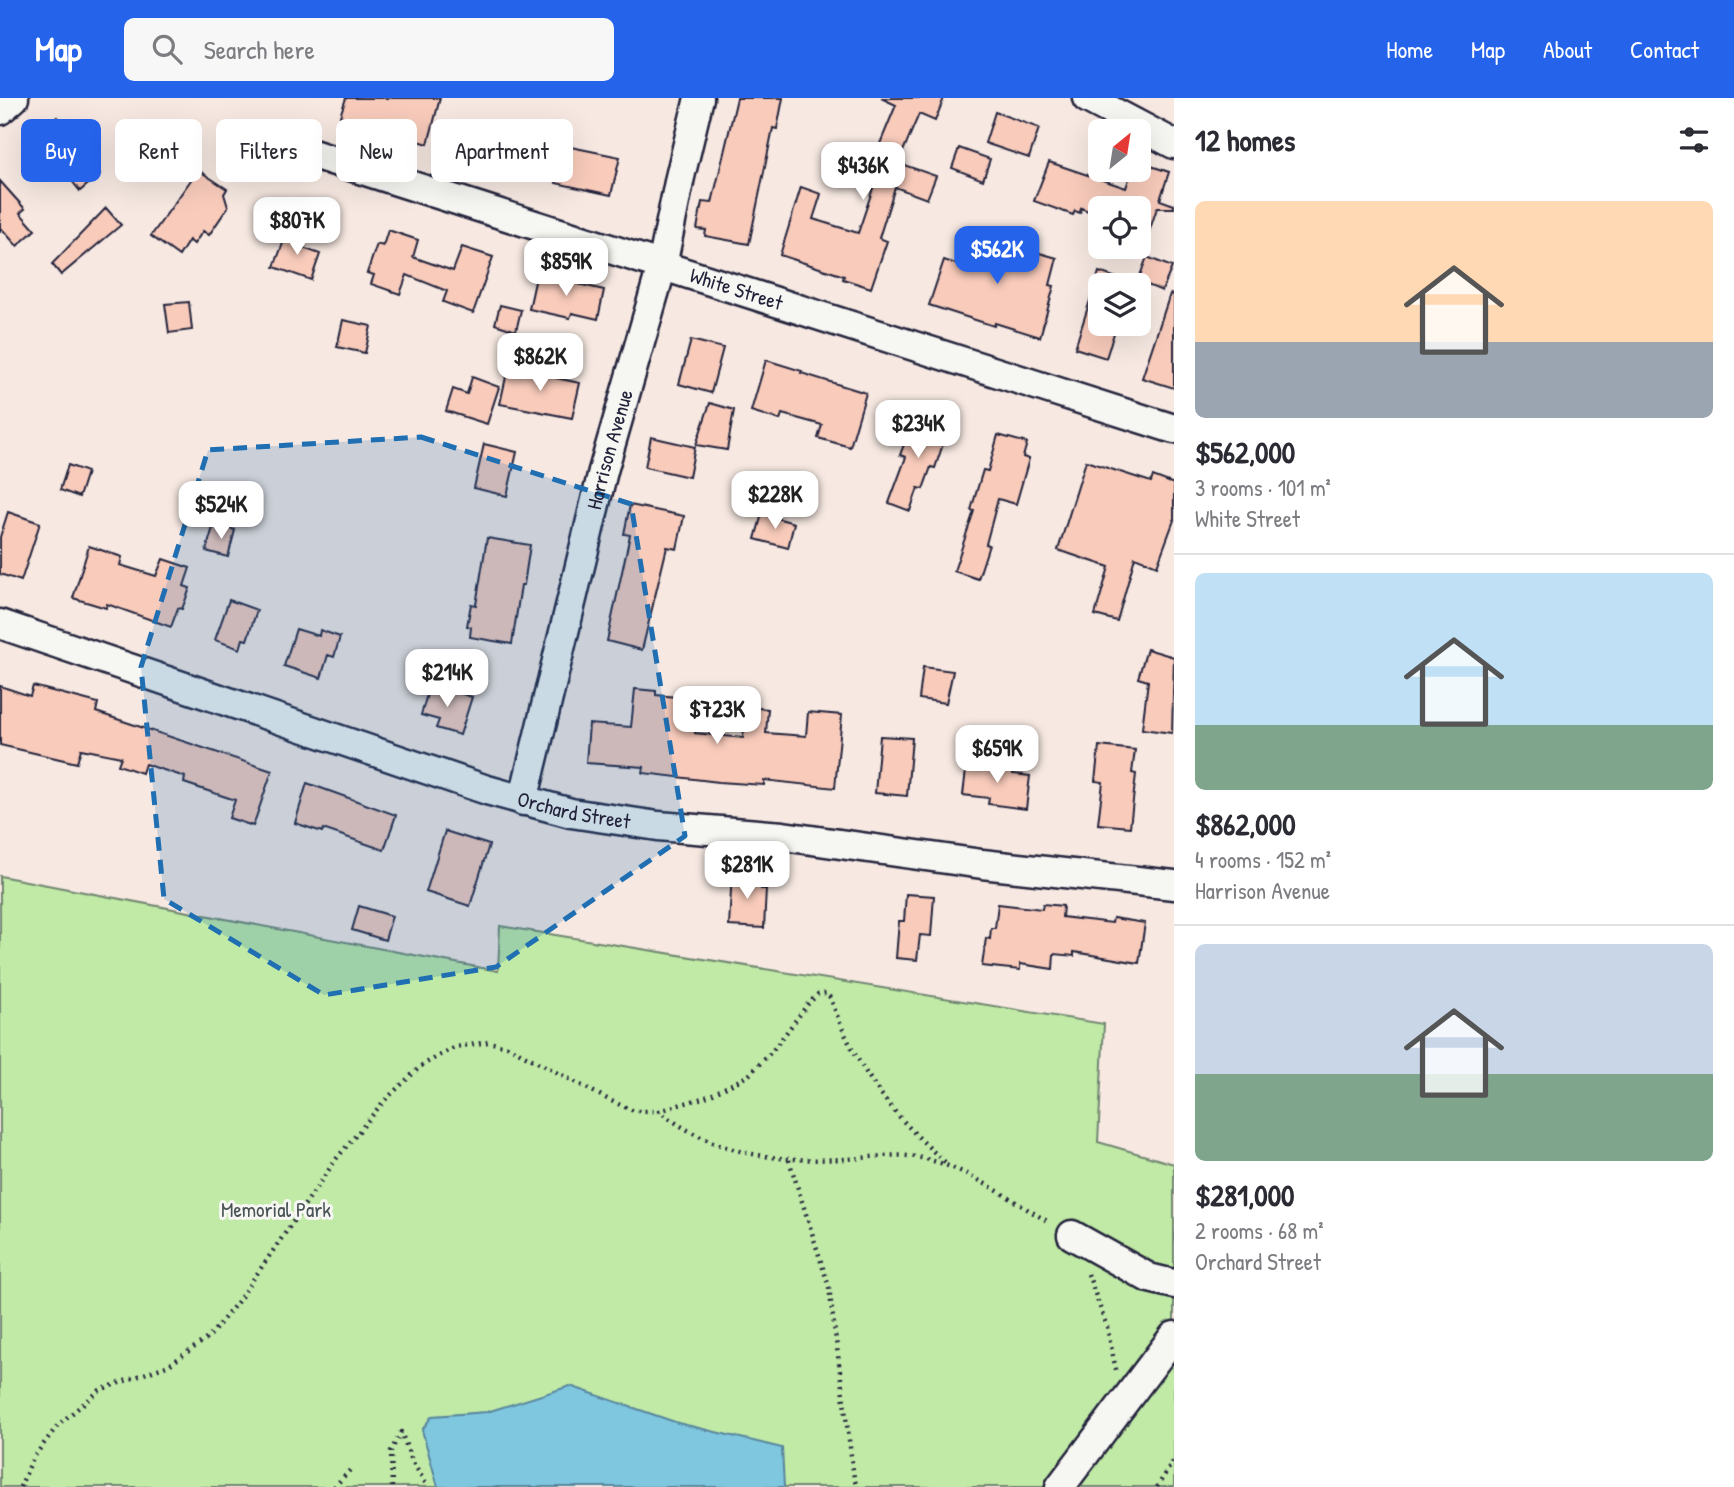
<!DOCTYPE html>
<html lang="en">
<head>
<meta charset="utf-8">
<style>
	:root { --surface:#fff; --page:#f7f7f7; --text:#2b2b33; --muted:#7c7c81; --line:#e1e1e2; --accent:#2563eb }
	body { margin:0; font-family:"Patrick Hand",sans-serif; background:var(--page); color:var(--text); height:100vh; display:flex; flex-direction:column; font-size:26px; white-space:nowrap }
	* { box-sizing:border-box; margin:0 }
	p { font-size:23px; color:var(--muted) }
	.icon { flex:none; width:38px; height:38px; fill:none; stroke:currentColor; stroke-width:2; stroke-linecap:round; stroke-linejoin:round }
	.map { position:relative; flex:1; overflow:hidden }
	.drawer { display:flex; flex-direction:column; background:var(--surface); width:560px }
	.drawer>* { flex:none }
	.banner { position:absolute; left:21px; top:21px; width:665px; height:63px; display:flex; gap:14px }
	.needle { width:46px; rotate:30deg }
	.controls { position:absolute; left:1088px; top:21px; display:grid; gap:14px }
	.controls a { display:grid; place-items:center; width:63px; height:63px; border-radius:10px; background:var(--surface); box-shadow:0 7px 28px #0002; font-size:35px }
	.price { position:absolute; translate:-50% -60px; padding:0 16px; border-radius:14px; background:#fff; color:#222; font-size:23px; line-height:46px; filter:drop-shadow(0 2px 4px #0008) }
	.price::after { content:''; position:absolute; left:50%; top:42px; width:21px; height:16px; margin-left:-10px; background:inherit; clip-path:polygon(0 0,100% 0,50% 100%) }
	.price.current { background:var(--accent); color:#fff }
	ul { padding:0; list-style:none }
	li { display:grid; align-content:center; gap:14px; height:371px; padding:0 21px }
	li+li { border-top:2px solid var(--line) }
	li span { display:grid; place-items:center; height:217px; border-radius:10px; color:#555 }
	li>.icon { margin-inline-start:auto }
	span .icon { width:126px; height:126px; fill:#fffc; stroke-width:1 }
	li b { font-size:30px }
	h2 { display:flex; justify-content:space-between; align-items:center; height:84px; padding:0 21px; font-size:30px }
	.tag { padding:0 24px; border-radius:10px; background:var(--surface); box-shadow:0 7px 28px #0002; font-size:24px; line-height:63px }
	.tag.current { background:var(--accent); color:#fff }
	header { display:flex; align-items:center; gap:42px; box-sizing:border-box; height:98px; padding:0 35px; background:var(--accent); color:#fff }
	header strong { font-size:33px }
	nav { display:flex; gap:38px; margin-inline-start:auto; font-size:24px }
	.search { width:490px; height:63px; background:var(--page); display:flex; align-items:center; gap:18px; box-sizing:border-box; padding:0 24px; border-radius:10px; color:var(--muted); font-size:26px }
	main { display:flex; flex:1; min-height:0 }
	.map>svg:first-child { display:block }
</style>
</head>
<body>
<header>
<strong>Map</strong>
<div class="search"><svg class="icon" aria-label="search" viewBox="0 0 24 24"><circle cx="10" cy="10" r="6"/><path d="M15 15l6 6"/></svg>Search here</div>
<nav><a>Home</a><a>Map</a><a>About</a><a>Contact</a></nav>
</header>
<main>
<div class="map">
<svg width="1174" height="1389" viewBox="0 0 1174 1389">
	<rect width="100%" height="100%" fill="#f7e9e2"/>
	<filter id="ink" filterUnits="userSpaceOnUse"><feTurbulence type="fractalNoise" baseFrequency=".0143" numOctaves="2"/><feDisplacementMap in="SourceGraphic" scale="14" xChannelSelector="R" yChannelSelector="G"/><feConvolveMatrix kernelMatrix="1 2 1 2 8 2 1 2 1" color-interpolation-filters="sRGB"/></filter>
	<g filter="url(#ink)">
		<!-- green -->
		<path fill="#c0eaa6" stroke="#718670" stroke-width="2" d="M 0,778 L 498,873 L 500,828 L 1104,926 L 1098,1044 L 1174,1066 L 1174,1389 L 0,1389 Z"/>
		<!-- water -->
		<path fill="#7ec7de" stroke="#59859d" stroke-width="2" d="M 570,1288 L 678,1325 L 782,1350 L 784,1389 L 438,1389 L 422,1332 L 432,1318 L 487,1314 Z"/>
		<!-- building -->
		<path fill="#f8cbbb" stroke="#22223b" stroke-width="2" d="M 346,0 L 440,0 L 428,46 L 340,18 Z
			M 737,0 L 783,0 L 777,31 L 773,30 L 749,146 L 705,138 L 706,132 L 697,131 L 702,104 L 712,105 Z
			M 881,0 L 944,0 L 935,23 L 919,16 L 898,65 L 936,78 L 927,101 L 895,89 L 879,140 L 887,143 L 871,190 L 843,181 L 844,178 L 780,157 L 801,89 L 821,96 L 813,121 L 858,135 L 875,84 L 840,71 L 848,48 L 875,58 L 896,7 Z
			M 995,14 L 1039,30 L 1029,60 L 985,45 Z
			M 57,19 L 100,76 L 80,93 L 64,73 L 59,78 L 56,76 L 28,44 Z
			M 486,34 L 512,41 L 507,65 L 481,59 Z
			M 551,45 L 620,59 L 611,97 L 556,85 L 560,70 L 546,67 Z
			M 959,50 L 990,61 L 983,82 L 952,70 Z
			M 1049,64 L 1126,90 L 1132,72 L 1139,72 L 1139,64 L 1169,74 L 1160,102 L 1174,107 L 1174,110 L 1157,110 L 1143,152 L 1139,151 L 1139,110 L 1095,110 L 1093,115 L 1081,110 L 1080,115 L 1075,113 L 1073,117 L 1034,103 Z
			M 198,72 L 227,91 L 224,96 L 228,109 L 209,137 L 203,133 L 194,146 L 189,142 L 179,158 L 151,138 Z
			M 0,83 L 25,111 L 20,115 L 35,132 L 17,148 L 2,131 L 0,133 Z
			M 106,110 L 121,127 L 61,177 L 52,166 Z
			M 288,132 L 307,139 L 303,150 L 320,156 L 311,182 L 274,169 Z
			M 388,132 L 418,142 L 413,159 L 453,173 L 462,149 L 493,159 L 473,215 L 443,204 L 447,193 L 407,177 L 400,196 L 371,186 L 374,177 L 367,175 L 377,146 L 383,148 Z
			M 965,138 L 1027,158 L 1029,152 L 1057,160 L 1050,187 L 1054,188 L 1040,239 L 995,225 L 994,228 L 929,207 L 944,162 L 956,166 Z
			M 1147,159 L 1172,169 L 1162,193 L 1138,183 Z
			M 1099,174 L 1123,182 L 1121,187 L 1101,187 L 1101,226 L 1117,226 L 1106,260 L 1075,250 Z
			M 555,178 L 579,183 L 578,186 L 604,192 L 598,221 L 572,215 L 570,220 L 529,211 L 536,179 L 554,183 Z
			M 1170,196 L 1174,197 L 1174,290 L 1142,280 Z
			M 189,204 L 192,232 L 169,235 L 165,206 Z
			M 500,207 L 521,212 L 516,233 L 495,226 Z
			M 343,222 L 371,228 L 365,255 L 337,249 Z
			M 691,242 L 723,250 L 711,295 L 679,286 Z
			M 766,262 L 802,273 L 801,275 L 866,295 L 850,349 L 818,340 L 822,327 L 782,316 L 780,322 L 751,313 Z
			M 508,270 L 580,285 L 572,320 L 500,306 Z
			M 472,279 L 499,289 L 487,326 L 446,313 L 453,291 L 467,296 Z
			M 710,305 L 734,312 L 727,352 L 696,347 Z
			M 920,318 L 949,328 L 935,370 L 931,369 L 923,391 L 918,390 L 910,413 L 889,405 L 906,359 L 900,357 L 910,331 L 915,332 Z
			M 998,337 L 1027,345 L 1023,359 L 1029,361 L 1016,406 L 998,401 L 986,446 L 989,447 L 978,481 L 954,473 L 974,413 L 971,412 L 983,372 L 988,373 Z
			M 651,339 L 695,349 L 689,379 L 645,369 Z
			M 484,346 L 517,354 L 507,398 L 474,390 Z
			M 1086,363 L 1151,384 L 1153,378 L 1174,386 L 1174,422 L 1157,468 L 1135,459 L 1117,523 L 1095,517 L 1109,469 L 1058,452 Z
			M 68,367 L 87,374 L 79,399 L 60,392 Z
			M 630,407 L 684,418 L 677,451 L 667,449 L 642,552 L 607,543 L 630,437 L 624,436 Z
			M 8,414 L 40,425 L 21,483 L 0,476 L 0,439 Z
			M 762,416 L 794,425 L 788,450 L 755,441 Z
			M 214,426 L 235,432 L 228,459 L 206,453 Z
			M 487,440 L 530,447 L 524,487 L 521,487 L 512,546 L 470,539 L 471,529 L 467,528 L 471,506 L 476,507 Z
			M 89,448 L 122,459 L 120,467 L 156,478 L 163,461 L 190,470 L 184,488 L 190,490 L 182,511 L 178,510 L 171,529 L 107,506 L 106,510 L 73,500 Z
			M 229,502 L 257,512 L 247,542 L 243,541 L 240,551 L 215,542 Z
			M 296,531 L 319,538 L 320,532 L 340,539 L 334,559 L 328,557 L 321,580 L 284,568 Z
			M 1147,551 L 1174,559 L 1172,635 L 1142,631 L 1148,583 L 1138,580 Z
			M 923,569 L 953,573 L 946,605 L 919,601 Z
			M 430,586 L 472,599 L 460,637 L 436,630 L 439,622 L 421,617 Z
			M 0,588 L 30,598 L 33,588 L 98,605 L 96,614 L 272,673 L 253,728 L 229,720 L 235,702 L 184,685 L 185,679 L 145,666 L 142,675 L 118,667 L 121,659 L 81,651 L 77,665 L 0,647 Z
			M 635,591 L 656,593 L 656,597 L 699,601 L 695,635 L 743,640 L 746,609 L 768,611 L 766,635 L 806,638 L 808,614 L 842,617 L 835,690 L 764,682 L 764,687 L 719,684 L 643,675 L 644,669 L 586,665 L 589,626 L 631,629 Z
			M 880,638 L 912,640 L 907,698 L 875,695 Z
			M 1099,648 L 1135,652 L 1132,675 L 1136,676 L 1130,729 L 1098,726 L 1103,684 L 1095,683 Z
			M 967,664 L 1014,670 L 1013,676 L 1030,678 L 1026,711 L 988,706 L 989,700 L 963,697 Z
			M 307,685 L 396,717 L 384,752 L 323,731 L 322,734 L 295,725 Z
			M 445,733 L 489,747 L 470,808 L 426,794 Z
			M 732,774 L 761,776 L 761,791 L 766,791 L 764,830 L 729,828 Z
			M 906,796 L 934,798 L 931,838 L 920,837 L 917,862 L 896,860 L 899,823 L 904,823 Z
			M 998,806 L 1042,811 L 1043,806 L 1063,808 L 1062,819 L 1112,825 L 1113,820 L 1145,825 L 1139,865 L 1074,854 L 1074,858 L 1054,856 L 1053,871 L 1020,866 L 1020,872 L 982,868 L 986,840 L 990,841 L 991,830 L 995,830 Z
			M 359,808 L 392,818 L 385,842 L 352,832 Z"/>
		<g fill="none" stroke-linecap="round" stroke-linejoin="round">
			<defs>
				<g id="minor">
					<path d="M 1087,0 L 1174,46"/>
					<path d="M 0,12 L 14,0"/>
					<path id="s1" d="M 300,52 L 1174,331"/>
					<path id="s2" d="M 0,526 L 487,692 L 571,715 L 658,728 L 783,738 L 982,766 L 1174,787"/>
					<path id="s3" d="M 523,703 L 603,373 L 662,168 L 680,79 L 699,0"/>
					<path d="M 1072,1137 L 1149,1180 L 1174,1186"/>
					<path d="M 1060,1389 L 1174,1238"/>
				</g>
			</defs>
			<!-- minor casing -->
			<use href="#minor" stroke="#22223b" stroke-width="33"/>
			<!-- path -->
			<path stroke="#22223b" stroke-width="4.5" stroke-dasharray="2 5" stroke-linecap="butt" d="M 789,1062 L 829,1189 L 854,1380 L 857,1389
				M 945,1064 C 892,1017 854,969 831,901 L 827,895 L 818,896 L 808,906 L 773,952 L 749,977 L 709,998 L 659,1013 C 718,1058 775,1064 846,1061 C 869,1060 893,1055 916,1059 C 964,1067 1007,1100 1049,1124
				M 1088,1176 L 1107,1229 L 1116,1272
				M 20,1389 L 33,1360 L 58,1327 L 100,1292 L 169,1267 L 209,1239 L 239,1202 L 337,1060 L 384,1003 L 421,968 L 440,957 L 456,949 L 488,944 L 507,948 L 609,1002 L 634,1013 L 659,1013
				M 334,1389 L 351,1371
				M 392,1389 L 391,1353 L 401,1334 L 412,1363 L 428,1389
				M 1157,1389 L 1174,1362"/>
			<!-- minor -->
			<use href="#minor" stroke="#f6f6f2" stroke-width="28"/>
		</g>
	</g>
	<!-- marked area -->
	<path fill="#1f6fb2" fill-opacity="0.2" stroke="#1f6fb2" stroke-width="5" stroke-dasharray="14 9" stroke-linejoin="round" d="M 421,339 L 631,406 L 685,738 L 496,869 L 324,897 L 164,801 L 141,569 L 208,352 Z"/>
	<g text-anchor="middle" stroke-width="6" stroke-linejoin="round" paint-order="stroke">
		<!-- street labels -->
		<g font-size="21" fill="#22223b" stroke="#f6f6f2">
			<text dy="7" stroke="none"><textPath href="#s1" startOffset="458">White Street</textPath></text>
			<text dy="7" stroke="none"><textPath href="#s3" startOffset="362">Harrison Avenue</textPath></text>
			<text dy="7" stroke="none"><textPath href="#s2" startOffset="604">Orchard Street</textPath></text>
		</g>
		<!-- park labels -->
		<g font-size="21" fill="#4a5456" stroke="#f6f6f2">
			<text x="276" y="1119">Memorial Park</text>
		</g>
	</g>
</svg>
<div class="controls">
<a><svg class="needle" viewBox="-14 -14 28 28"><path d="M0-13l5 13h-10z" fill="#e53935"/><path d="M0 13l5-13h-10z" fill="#7c7c81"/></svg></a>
<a><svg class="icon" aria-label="locate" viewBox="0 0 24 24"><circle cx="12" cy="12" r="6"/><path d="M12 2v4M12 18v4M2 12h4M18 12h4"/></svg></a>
<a><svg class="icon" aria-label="layers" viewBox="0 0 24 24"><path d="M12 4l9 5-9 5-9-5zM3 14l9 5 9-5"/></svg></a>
</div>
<b class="price" style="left:863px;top:104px">$436K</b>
<b class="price" style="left:297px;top:159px">$807K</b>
<b class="price current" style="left:997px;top:188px">$562K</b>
<b class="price" style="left:566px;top:200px">$859K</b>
<b class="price" style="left:540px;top:295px">$862K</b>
<b class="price" style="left:918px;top:362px">$234K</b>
<b class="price" style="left:775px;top:433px">$228K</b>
<b class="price" style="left:221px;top:443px">$524K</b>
<b class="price" style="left:447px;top:611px">$214K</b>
<b class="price" style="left:717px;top:648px">$723K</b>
<b class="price" style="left:997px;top:687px">$659K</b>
<b class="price" style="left:747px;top:803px">$281K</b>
<div class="banner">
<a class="tag current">Buy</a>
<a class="tag">Rent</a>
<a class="tag">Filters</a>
<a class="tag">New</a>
<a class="tag">Apartment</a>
</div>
</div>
<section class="drawer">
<h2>12 homes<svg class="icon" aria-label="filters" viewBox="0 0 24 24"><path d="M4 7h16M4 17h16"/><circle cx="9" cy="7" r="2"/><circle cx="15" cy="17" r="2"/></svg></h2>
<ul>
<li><span style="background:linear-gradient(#ffd9b3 65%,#9aa5b1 0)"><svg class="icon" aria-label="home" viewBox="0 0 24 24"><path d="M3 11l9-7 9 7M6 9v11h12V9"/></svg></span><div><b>$562,000</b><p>3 rooms · 101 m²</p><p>White Street</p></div></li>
<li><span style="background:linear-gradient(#bfe0f5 70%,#7fa58c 0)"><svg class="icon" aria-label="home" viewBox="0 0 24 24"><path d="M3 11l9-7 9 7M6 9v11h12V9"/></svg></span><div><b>$862,000</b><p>4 rooms · 152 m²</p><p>Harrison Avenue</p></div></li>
<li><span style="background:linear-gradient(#c9d6e8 60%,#7fa58c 0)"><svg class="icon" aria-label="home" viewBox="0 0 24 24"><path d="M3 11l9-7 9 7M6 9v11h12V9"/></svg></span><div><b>$281,000</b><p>2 rooms · 68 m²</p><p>Orchard Street</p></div></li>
</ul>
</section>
</main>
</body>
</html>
